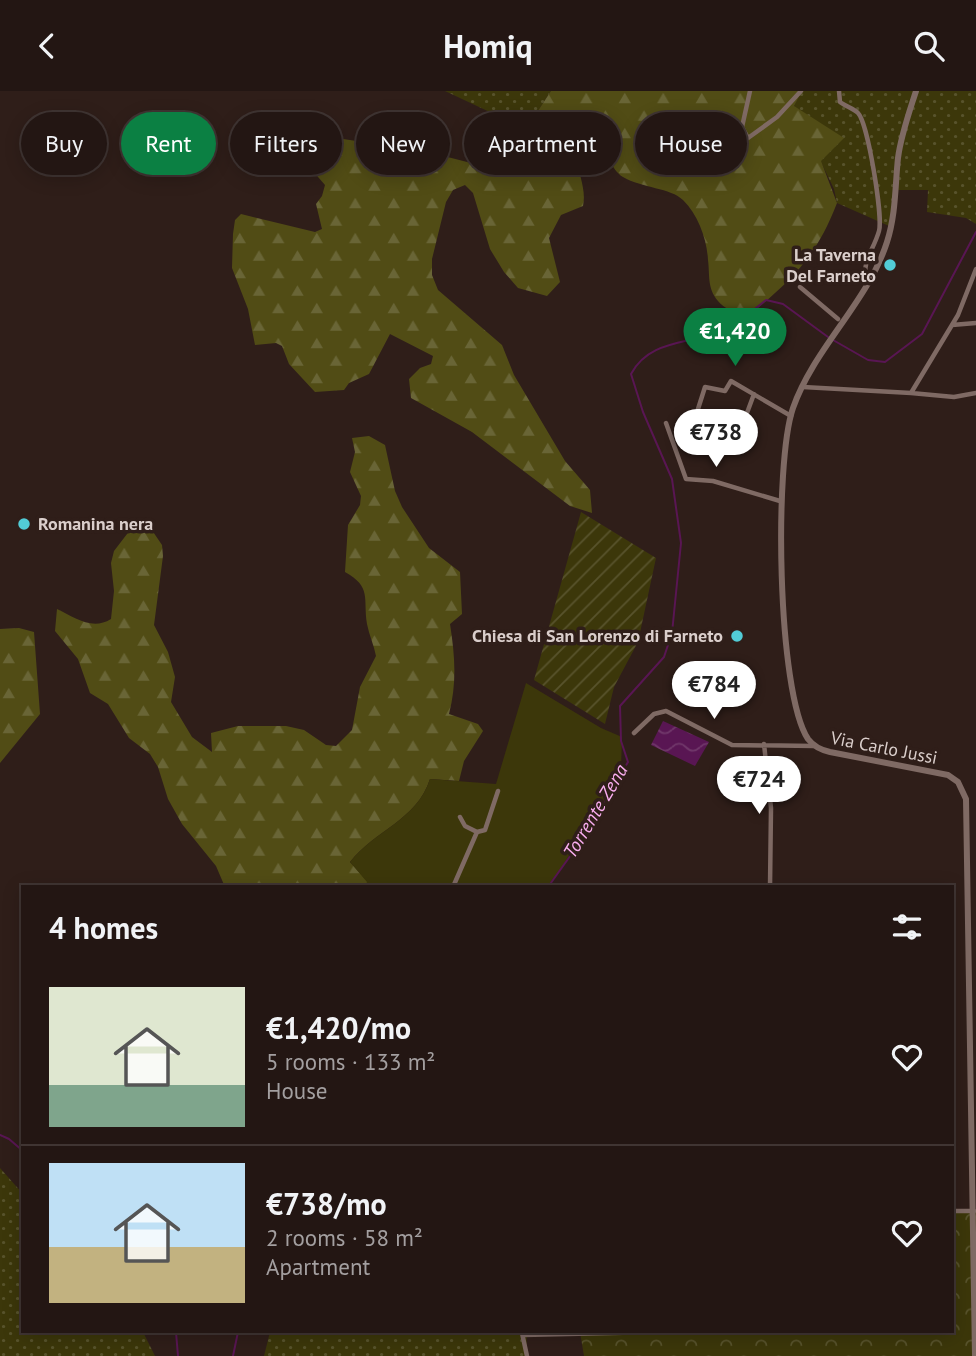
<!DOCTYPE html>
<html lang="en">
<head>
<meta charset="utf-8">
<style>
	:root { --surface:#231613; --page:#2f2321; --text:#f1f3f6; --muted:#a39fa0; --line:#403533; --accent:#0b8043 }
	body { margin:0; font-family:"PT Sans",sans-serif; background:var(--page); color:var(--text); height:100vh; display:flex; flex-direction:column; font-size:26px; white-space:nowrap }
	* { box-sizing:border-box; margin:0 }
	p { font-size:23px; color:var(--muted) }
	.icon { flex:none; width:38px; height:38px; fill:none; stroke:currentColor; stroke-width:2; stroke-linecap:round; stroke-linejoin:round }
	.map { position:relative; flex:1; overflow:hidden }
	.panel { position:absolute; left:21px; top:794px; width:933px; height:448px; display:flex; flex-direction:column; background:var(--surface); border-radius:0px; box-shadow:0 4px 18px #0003,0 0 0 2px var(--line) }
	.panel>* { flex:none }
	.hud { position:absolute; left:21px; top:21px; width:934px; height:63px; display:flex; gap:14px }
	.price { position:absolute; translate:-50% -60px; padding:0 16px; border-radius:24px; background:#fff; color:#222; font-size:23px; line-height:46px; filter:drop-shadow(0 2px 4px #0008) }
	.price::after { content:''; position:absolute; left:50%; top:42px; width:21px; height:16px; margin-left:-10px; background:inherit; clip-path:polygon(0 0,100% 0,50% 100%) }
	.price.on { background:var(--accent); color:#fff }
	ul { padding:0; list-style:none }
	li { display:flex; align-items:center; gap:21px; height:175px; padding:0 28px }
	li+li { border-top:2px solid var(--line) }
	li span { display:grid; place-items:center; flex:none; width:196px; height:140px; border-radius:0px; color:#555 }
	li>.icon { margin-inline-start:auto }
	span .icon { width:84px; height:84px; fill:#fffc; stroke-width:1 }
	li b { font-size:30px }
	h2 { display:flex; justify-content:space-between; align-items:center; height:84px; padding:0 28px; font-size:30px }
	.chip { padding:0 24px; border-radius:32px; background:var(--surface); box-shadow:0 4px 18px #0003,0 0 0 2px var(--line); font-size:24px; line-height:63px }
	.chip.on { background:var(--accent); color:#fff }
	header { display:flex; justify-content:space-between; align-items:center; height:91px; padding:0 28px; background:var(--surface); font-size:32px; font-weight:800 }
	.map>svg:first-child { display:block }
</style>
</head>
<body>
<header><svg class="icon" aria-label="back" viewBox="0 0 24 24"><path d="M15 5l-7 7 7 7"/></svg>Homiq<svg class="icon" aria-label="search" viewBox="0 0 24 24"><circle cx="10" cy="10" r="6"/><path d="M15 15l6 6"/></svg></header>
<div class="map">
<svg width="976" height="1265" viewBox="0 0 976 1265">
	<defs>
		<pattern id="grass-dots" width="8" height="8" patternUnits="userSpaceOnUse" patternTransform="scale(1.75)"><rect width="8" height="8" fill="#3c370a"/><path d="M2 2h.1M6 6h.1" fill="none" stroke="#58532c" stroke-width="1.8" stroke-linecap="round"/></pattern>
		<pattern id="forest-firs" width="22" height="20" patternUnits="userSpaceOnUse" patternTransform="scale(1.75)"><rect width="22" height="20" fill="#514c15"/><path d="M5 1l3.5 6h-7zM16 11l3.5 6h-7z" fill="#696536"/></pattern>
		<pattern id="park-crowns" width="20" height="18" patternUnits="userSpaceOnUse" patternTransform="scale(1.75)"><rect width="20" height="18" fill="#3c370a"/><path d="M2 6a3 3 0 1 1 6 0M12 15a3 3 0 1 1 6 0" fill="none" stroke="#58532c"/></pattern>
		<pattern id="garden-furrows" width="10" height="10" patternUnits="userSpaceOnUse" patternTransform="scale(1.75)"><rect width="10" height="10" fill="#3c370a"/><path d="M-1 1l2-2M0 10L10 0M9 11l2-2" fill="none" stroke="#58532c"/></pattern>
		<pattern id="water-waves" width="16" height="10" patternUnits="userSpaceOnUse" patternTransform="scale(1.75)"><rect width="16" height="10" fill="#591653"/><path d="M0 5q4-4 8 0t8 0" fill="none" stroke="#70376a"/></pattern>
	</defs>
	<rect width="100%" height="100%" fill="#2f1e19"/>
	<!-- grass -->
	<path fill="url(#grass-dots)" d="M 445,0 L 551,0 L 526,38 Z
		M 802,0 L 976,0 L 976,133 L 966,127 L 927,121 L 928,99 L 896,99 L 889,135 L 837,112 L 834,98 L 794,15 Z
		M 0,1077 L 23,1103 L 23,1241 L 143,1241 L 155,1265 L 0,1265 Z
		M 270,1241 L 557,1241 L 527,1241 L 526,1265 L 264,1265 Z"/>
	<!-- forest -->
	<path fill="url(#forest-firs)" d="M 551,0 L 802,0 L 794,15 L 844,47 L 821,70 L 837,112 C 815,169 790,190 745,228 C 737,222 723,217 718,210 C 707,197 710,184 708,169 C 707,148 698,124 683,109 C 671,97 642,97 623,86 C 610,78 610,61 594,55 L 578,63 C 576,81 587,96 583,115 L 561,124 L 549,147 L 560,191 L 547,205 L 518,197 L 504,181 L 490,158 L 473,102 L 465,94 L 453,99 L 446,111 L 432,168 L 432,184 L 438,199 L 502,254 L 514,284 L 565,370 L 590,399 L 592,422 L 570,415 L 472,341 L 411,307 L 409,288 L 420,277 L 431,273 L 433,265 L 390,243 L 369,283 L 349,292 L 344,299 L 315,301 L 289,273 L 282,255 L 276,252 L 255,254 L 248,218 L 232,177 L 233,143 L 235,129 L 241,123 L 315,141 L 322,138 L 316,113 L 322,105 L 325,94 L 292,56 L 300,48 L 317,44 L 428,61 L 510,82 L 521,61 L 526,38 Z
		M 369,345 L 385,354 L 395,400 L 402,416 L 429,457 L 460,481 L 462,523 L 450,533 C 455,565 457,592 449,623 L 478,633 L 483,640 L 464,670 L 459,690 L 430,688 C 417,729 375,739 350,771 L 368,791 L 365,796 L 225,796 L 216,775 L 182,733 L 168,708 L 158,676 L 150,663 L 129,647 L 108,613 L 90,602 L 78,568 L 55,540 L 57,518 C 74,526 92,540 111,528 L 114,500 L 111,472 L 114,460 L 137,430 L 145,429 L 162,454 L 163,465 L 154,534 L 168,561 L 175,586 L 171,611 L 192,646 L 212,661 L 211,642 L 238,635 L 286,635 L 304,639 L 326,654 L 336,655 L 352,639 L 360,596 L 376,565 C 374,554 369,544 367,533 C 363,507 372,496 345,481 L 348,434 L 360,414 L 361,405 L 350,381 L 355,361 L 352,347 Z
		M 19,537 L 34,541 L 40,623 L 0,672 L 0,538 Z"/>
	<!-- park -->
	<path fill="url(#park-crowns)" d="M 952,1121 L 976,1121 L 976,1265 L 584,1265 L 580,1241 L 952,1241 Z"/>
	<!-- garden -->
	<path fill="url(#garden-furrows)" d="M 581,421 L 656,467 L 638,551 L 614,596 L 605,633 L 534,589 Z"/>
	<!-- pitch -->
	<path fill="#3c370a" d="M 526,592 L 601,637 L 622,646 L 621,677 L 615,693 L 549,796 L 365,796 L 367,791 L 350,771 C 375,739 417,729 430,688 L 496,693 Z"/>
	<!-- water -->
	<path fill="url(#water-waves)" d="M 663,630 L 709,651 L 695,675 L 651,654 Z"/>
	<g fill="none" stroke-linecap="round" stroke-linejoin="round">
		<!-- stream -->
		<path stroke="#591653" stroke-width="2" d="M 833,249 L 868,269 L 885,271 L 922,243 L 976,141
			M 548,796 L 583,747 L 628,671 L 621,650 L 620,615 L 664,566 L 672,542 L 681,452 L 672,388 L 643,321 L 631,283 C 651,245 696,255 731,235 C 743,228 755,218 766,209 L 783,213 L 828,246
			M 0,1044 L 9,1048 L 23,1060
			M 176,1241 L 178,1265
			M 233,1265 L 238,1241"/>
		<!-- street -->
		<path stroke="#7f6a64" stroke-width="4.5" d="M 750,0 L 742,36 L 748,47 L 777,26 L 801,0
			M 839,0 L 840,11 C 845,15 854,18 858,22 C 868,32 883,126 879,140 C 873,161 862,168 866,191
			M 800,196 L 838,228
			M 952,234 L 976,232
			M 803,296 L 911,302 L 958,224 L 976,178
			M 911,302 L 954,306 L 976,302
			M 698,318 L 705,296 L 725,300 L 731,290 L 791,325
			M 744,330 L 754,303
			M 666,332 L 686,388 L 713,390 L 780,410
			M 634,642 L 654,623 L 666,620 L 732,654 L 814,655
			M 764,653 L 771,717 L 770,796
			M 460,726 L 465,735 L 477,741
			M 453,796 L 477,741 L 485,739 L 498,700
			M 952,1120 L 974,1120
			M 522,1242 L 527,1265
			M 523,1244 L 657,1241"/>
		<!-- secondary -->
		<path stroke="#7f6a64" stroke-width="6" d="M 916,0 C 909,22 901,44 898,67 C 895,95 896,123 887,151 C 868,211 814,257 793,317 C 774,372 777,601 808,648 C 814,656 821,659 830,661 L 948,684 L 958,691 L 966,708 L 975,1265"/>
	</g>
	<!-- markers -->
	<g fill="#52ccd6" stroke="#2f1e19" stroke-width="2.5">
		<circle cx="890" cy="174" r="7"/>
		<circle cx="24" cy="433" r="7"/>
		<circle cx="737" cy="545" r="7"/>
	</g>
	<g text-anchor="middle" stroke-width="7" stroke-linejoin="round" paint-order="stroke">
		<!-- poi labels -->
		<g font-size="18" font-weight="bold" fill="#dacecb" stroke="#2f1e19" text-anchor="end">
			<text x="876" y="170">La Taverna<tspan x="876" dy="21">Del Farneto</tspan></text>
			<text x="38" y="439" text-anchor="start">Romanina nera</text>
			<text x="723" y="551">Chiesa di San Lorenzo di Farneto</text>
		</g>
		<!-- street labels -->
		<g font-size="18" fill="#dacecb" stroke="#2f1e19">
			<text transform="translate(884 657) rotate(11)" y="6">Via Carlo Jussi</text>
		</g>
		<!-- water labels -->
		<g font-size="19" font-style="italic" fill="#f9adef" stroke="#2f1e19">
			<text transform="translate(595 720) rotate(-59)" y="7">Torrente Zena</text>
		</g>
	</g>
</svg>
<b class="price on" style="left:735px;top:277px">€1,420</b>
<b class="price" style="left:716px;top:378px">€738</b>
<b class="price" style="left:714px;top:630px">€784</b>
<b class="price" style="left:759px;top:725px">€724</b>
<div class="hud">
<a class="chip">Buy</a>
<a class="chip on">Rent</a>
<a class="chip">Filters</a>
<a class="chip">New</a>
<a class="chip">Apartment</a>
<a class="chip">House</a>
</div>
<section class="panel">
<h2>4 homes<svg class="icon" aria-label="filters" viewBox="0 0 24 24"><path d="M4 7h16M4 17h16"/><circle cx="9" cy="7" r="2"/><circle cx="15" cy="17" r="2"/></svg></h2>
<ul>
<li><span style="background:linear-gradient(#dfe7d0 70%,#7fa58c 0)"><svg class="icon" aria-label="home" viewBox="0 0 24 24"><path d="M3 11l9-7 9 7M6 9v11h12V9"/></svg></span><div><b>€1,420/mo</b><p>5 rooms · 133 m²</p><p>House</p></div><svg class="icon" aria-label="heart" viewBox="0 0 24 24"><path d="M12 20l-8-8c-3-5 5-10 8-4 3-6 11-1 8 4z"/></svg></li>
<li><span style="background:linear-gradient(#bfe0f5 60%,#c2b280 0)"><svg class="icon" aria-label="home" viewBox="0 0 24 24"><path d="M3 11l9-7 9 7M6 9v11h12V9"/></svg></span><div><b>€738/mo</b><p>2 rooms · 58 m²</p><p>Apartment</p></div><svg class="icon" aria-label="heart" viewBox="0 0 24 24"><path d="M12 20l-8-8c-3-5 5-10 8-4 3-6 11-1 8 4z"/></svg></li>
</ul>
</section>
</div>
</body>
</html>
